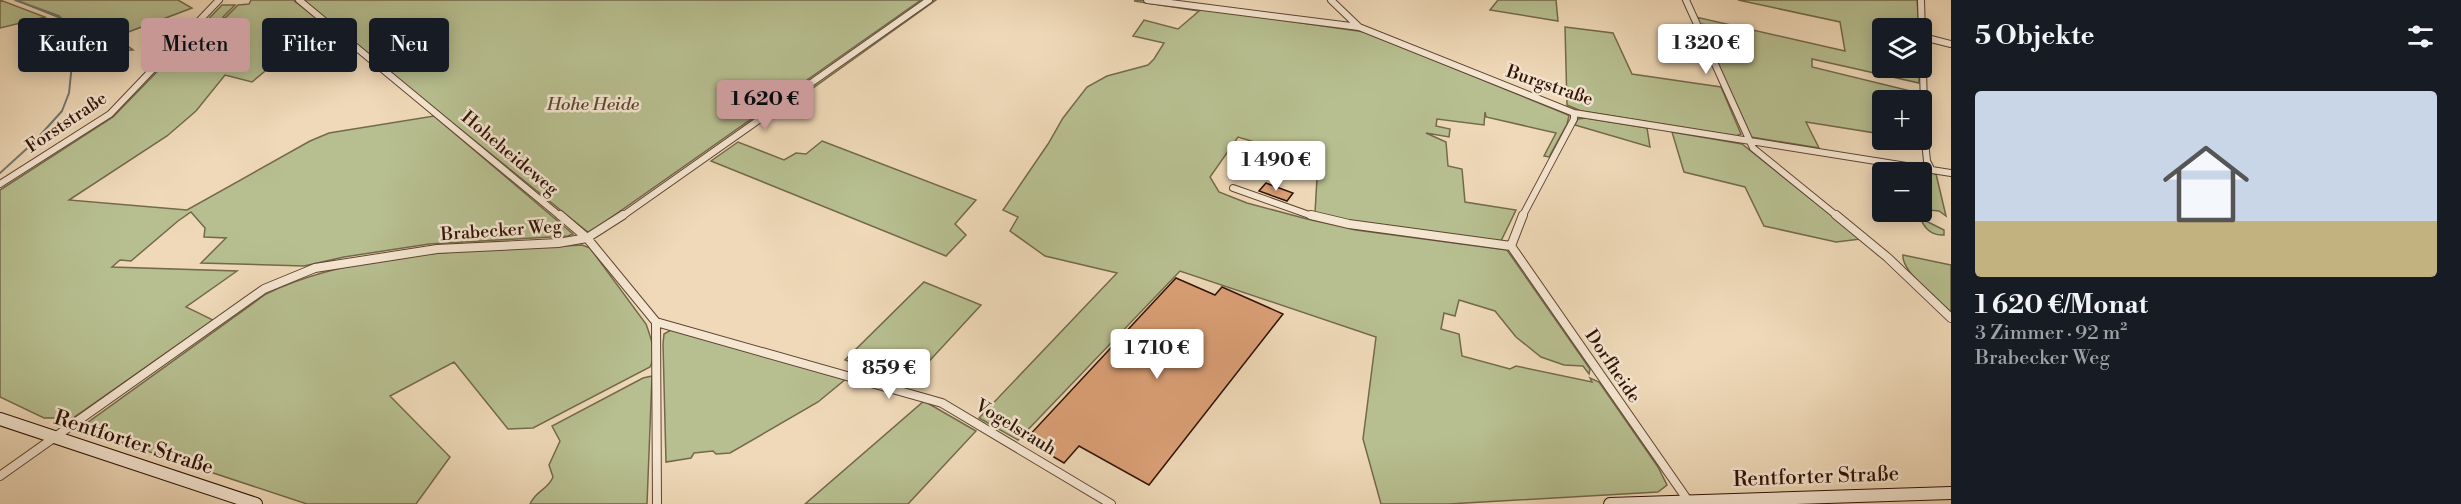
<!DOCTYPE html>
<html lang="de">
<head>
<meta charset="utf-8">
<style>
	:root { --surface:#171b24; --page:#20242c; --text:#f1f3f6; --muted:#9ea1a6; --accent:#c59692 }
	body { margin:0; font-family:"Libre Bodoni",serif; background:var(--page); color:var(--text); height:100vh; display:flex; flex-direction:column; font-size:22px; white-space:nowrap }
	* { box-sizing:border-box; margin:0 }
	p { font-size:20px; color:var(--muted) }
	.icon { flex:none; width:33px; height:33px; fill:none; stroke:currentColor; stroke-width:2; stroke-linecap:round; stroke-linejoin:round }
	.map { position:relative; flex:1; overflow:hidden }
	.side { display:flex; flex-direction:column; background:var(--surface); width:510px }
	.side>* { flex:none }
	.guide { position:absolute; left:18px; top:18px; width:570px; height:54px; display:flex; gap:12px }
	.controls { position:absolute; left:1872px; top:18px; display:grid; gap:12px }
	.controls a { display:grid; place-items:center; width:60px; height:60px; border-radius:6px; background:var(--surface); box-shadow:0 3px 15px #0003; font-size:30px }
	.price { position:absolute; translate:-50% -51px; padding:0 14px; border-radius:6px; background:#fff; color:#222; font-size:20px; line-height:39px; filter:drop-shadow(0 2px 3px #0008) }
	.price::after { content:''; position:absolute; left:50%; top:36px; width:18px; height:14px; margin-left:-9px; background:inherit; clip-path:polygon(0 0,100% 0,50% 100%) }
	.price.on { background:var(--accent); color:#111 }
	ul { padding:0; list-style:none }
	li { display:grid; align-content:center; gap:12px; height:318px; padding:0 24px }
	li span { display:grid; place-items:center; height:186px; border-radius:6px; color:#555 }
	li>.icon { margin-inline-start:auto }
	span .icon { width:108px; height:108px; fill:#fffc; stroke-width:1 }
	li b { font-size:26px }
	h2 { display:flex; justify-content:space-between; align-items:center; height:72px; padding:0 24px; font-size:26px }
	.tag { padding:0 21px; border-radius:6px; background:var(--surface); box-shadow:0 3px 15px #0003; font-size:21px; line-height:54px }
	.tag.on { background:var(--accent); color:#111 }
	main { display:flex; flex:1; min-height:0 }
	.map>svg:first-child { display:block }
</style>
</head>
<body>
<main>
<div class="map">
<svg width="1951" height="504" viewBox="0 0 1951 504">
	<rect width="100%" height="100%" fill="#efd9b8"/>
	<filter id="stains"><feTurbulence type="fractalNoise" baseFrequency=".00333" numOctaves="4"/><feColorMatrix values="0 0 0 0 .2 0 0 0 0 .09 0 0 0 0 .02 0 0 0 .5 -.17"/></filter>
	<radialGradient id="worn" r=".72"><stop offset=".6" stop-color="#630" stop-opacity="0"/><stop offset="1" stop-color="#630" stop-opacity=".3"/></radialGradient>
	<!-- green -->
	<path fill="#b7bf90" stroke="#74694b" stroke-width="1.5" d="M 0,0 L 45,17 L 0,28 Z
		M 16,0 L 178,0 L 192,8 L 115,37 L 133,50 L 75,54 L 65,20 Z
		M 251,0 L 293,0 L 354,47 L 340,59 L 282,57 L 252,82 L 225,75 L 196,111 L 167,136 L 69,200 L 187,210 L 310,141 L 329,133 L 434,116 L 573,234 L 568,236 L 429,244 L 344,257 L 304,266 L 201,263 L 226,238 L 204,237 L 205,228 L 191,212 L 178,221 L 131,261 L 120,260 L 112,267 L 237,271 L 186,307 L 213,320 L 73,418 L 44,418 L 0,397 L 0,190 L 113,117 L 222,5 L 235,5 L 223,17 L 225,18 L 238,5 L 249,4 Z
		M 300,0 L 921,0 L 589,233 Z
		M 932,0 L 936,0 L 767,121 L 763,120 Z
		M 1141,0 L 1365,32 L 1566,114 L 1569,116 L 1567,124 L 1549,157 L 1544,156 L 1556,133 L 1486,117 L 1485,112 L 1484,125 L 1437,119 L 1436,126 L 1450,129 L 1449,137 L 1426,133 L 1446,142 L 1448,166 L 1462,169 L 1465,202 L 1516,210 L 1501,241 L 1360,224 L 1315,213 L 1318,161 L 1238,137 L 1210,177 L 1219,192 L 1247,203 L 1307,219 L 1356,230 L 1507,250 L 1590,369 L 1589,374 L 1583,366 L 1564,365 L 1541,357 L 1516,337 L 1495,311 L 1459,300 L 1455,316 L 1444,313 L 1441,329 L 1459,334 L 1462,356 L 1510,369 L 1516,366 L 1592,382 L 1590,378 L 1599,382 L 1658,467 L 1667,485 L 1658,492 L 1448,504 L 1381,504 L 1363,439 L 1376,337 L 1180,271 L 1018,440 L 979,418 L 1117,273 L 1045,256 L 1010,231 L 1018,217 L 1003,210 L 1048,144 L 1063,118 L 1087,87 L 1107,76 L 1148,65 L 1154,59 L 1164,43 L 1133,36 L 1144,20 L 1178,29 L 1199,11 L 1134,1 Z
		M 1498,0 L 1556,0 L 1558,21 L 1490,10 Z
		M 1738,0 L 1917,0 L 1919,28 L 1882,28 L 1882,68 L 1919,68 L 1919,83 L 1812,59 L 1812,67 L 1919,93 L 1919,100 L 1882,100 L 1882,134 L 1806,122 L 1819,148 L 1751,137 L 1705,37 L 1750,46 L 1744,30 L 1700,24 L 1696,17 L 1845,51 L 1840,22 Z
		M 1565,27 L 1613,33 L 1632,74 L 1721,87 L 1741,134 L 1736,136 L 1581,111 L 1567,105 Z
		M 1586,118 L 1647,128 L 1650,147 L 1575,125 L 1578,119 Z
		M 1672,132 L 1742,144 L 1861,239 L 1836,242 L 1764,226 L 1745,187 L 1684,172 Z
		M 822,141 L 976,200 L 955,224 L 966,235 L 946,256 L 711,161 L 738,142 L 784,160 L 796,153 L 806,154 Z
		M 1897,168 L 1936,174 L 1946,216 L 1939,211 L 1929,210 L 1930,218 L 1926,221 L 1944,230 L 1944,235 C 1928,236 1923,225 1917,212 L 1922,212 L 1922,172 L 1899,172 Z
		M 582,245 L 590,248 L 646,324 C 651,338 657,353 650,367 L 533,428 L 508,429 L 454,362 L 390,396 L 450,457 L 416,504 L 307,504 L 86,431 L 87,423 L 266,294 C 358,249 480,251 582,245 Z
		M 1903,255 L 1951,265 L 1951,314 C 1939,302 1901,271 1903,255 Z
		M 924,282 L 981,305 L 910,382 L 845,360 Z
		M 671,330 L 847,378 L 818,402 L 730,453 L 716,454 L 713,451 L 694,453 L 691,458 L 666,462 L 663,344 L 664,334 Z
		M 652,376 L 647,504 L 530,504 C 537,489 547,491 553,477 L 549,465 L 560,441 L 552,426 L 643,378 Z
		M 924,401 L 976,431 L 908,504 L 805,504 Z"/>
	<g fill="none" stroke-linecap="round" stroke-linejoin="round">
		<!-- stream -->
		<path stroke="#727671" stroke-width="2" d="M 0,173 L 33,143 L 62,111 L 69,93 L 73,54 L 64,21 L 59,16 L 15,0"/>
	</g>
	<!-- building -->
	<path fill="#dca077" stroke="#311306" stroke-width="1.5" d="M 1266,183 L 1271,185 L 1293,193 L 1287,201 L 1259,191 Z
		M 1176,278 L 1215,295 L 1222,287 L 1283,314 L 1149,485 L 1079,446 L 1064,463 L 1025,440 Z"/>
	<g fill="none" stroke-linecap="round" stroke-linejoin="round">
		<defs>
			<path id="street-far1" d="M 299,0 L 561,217
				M 1147,0 L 1359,27 L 1574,113 L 1951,173
				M 1331,0 L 1359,27
				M 1686,0 L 1753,148 L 1838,217
				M 1921,0 L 1925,141 L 1927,161 L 1931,169
				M 1923,37 L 1951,44
				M 0,184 L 110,114 L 219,0
				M 1233,188 L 1315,217
				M 621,217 L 929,0
				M 1522,217 L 1574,119 L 1574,113"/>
			<path id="street" d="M 560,215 L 587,238 L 656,322 L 657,504
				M 1311,215 L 1349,224 L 1511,246
				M 1523,215 L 1511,246 L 1689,502
				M 1836,215 L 1887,257 L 1951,318
				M 656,322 L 942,403 L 1111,504
				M 0,476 L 264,289 L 315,268 L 437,249 L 558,243 L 587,238 L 623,215"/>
			<path id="secondary" d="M 0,419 L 256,504
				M 1610,504 L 1951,493"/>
		</defs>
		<!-- street-far1 casing -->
		<use href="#street-far1" stroke="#604432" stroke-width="8"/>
		<!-- street casing -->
		<use href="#street" stroke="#604432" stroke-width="10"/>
		<!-- secondary casing -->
		<use href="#secondary" stroke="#311306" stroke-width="14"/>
		<!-- street-far1 -->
		<use href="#street-far1" stroke="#f5e6d1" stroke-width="6"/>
		<!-- street -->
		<use href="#street" stroke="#f5e6d1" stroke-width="8"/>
		<!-- secondary -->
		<use href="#secondary" stroke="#f5e6d1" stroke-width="12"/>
	</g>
	<g text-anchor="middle" stroke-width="5" stroke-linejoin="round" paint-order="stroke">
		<!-- street labels -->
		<g font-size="18" fill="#311306" stroke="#f5e6d1">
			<text transform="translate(1550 85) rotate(19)" y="6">Burgstraße</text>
			<text transform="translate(66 122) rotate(-34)" y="6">Forststraße</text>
			<text transform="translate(510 153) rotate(40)" y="6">Hoheheideweg</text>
			<text transform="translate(501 230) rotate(-4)" y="6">Brabecker Weg</text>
			<text transform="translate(1613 366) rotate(56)" y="6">Dorfheide</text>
			<text transform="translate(1016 427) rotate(31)" y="6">Vogelsrauh</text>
		</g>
		<!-- park labels -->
		<g font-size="18" font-style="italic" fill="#59472f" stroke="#f5e6d1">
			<text x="593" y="110">Hohe Heide</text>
		</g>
		<!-- near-street labels -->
		<g font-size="21" fill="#311306" stroke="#f5e6d1">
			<text transform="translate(134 442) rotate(18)" y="7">Rentforter Straße</text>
			<text transform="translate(1816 476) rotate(-2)" y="7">Rentforter Straße</text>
		</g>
	</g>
	<rect width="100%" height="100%" filter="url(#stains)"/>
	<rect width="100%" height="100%" fill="url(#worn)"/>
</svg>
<div class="controls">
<a><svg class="icon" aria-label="layers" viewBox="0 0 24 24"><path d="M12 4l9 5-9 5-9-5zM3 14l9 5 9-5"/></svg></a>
<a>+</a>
<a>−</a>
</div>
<b class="price" style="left:1706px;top:75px">1 320 €</b>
<b class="price on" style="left:765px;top:131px">1 620 €</b>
<b class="price" style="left:1276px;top:192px">1 490 €</b>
<b class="price" style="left:1157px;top:380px">1 710 €</b>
<b class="price" style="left:889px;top:400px">859 €</b>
<div class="guide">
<a class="tag">Kaufen</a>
<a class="tag on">Mieten</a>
<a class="tag">Filter</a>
<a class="tag">Neu</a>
</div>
</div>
<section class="side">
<h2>5 Objekte<svg class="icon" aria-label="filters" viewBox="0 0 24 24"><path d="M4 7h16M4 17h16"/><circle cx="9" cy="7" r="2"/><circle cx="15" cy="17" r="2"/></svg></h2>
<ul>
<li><span style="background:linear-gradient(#c9d6e8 70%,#c2b280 0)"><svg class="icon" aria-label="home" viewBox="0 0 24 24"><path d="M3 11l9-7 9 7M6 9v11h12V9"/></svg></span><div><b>1 620 €/Monat</b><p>3 Zimmer · 92 m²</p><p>Brabecker Weg</p></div></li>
</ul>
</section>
</main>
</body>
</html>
